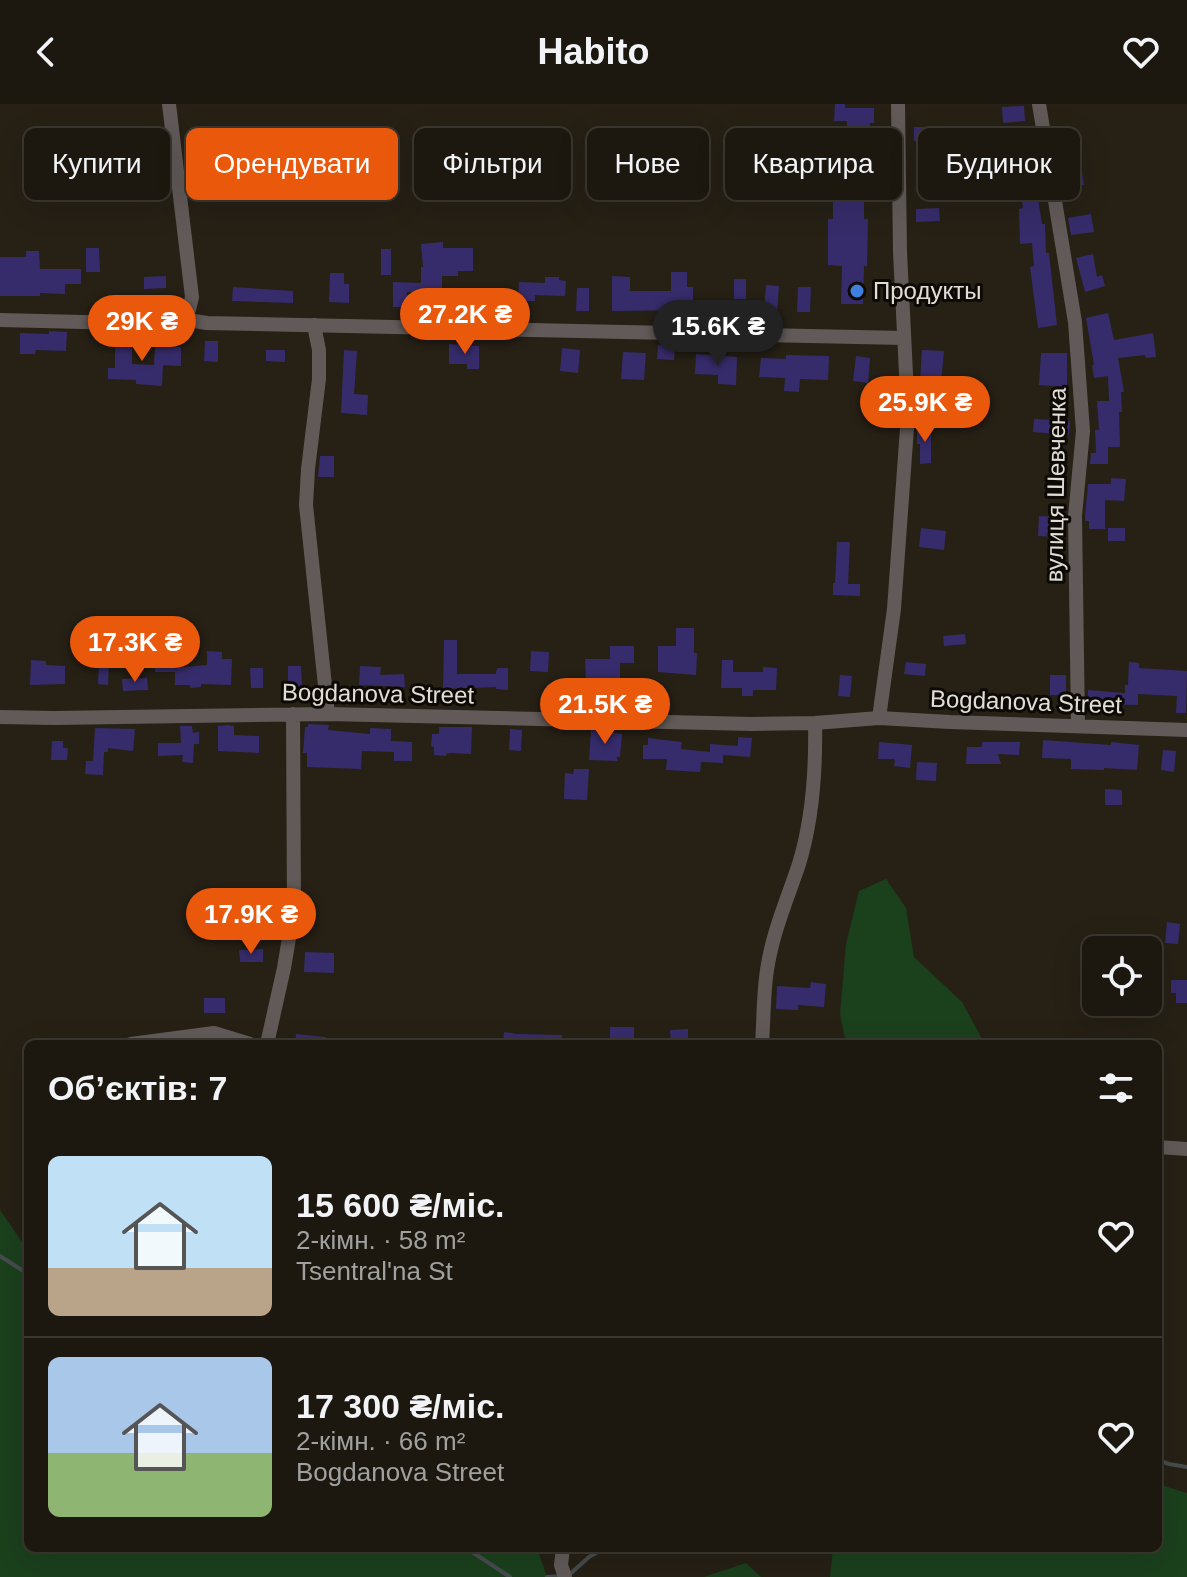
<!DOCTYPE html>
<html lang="uk">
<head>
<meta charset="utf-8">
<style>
	:root { --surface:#1c1810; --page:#252119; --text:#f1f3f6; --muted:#a0a09f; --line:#3a3730; --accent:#ea580c }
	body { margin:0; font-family:Helvetica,sans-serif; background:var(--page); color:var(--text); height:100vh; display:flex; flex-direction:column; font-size:30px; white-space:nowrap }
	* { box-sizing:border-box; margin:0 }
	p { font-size:26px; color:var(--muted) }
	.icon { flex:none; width:44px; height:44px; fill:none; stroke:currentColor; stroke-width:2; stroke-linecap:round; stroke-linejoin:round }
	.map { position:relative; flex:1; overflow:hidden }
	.side { position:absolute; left:24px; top:936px; width:1138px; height:512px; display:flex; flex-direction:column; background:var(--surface); border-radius:12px; box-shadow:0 8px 32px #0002,0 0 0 2px var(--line) }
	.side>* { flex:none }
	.guide { position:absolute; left:24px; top:24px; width:1140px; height:72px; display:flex; gap:16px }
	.fabs { position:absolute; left:1082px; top:832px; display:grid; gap:16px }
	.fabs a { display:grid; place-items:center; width:80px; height:80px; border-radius:12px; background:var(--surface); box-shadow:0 8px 32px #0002,0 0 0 2px var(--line); font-size:40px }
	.price { position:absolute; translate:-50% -68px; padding:0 18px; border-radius:28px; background:var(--accent); color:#fff; font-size:26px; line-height:52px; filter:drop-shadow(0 2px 4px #0008) }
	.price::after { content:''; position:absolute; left:50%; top:48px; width:24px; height:18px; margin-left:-12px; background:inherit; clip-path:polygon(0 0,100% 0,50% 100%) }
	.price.selected { background:#222; color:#fff }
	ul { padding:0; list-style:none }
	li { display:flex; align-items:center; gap:24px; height:200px; padding:0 24px }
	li+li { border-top:2px solid var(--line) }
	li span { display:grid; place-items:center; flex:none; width:224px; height:160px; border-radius:12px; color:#555 }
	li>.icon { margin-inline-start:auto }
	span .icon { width:96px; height:96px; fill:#fffc; stroke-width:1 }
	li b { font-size:34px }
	h2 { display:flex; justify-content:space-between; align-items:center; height:96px; padding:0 24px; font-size:34px }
	.pill { padding:0 28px; border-radius:12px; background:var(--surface); box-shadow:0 8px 32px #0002,0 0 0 2px var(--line); font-size:28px; line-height:72px }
	.pill.selected { background:var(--accent); color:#fff }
	header { display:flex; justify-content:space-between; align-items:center; height:104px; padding:0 24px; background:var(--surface); font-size:36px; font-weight:700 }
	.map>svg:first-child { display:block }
</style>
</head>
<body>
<header><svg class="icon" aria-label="back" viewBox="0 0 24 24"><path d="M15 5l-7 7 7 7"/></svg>Habito<svg class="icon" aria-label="heart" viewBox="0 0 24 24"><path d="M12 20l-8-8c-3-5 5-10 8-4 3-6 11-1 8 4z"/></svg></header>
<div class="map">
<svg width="1187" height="1473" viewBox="0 0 1187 1473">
	<rect width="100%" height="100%" fill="#262015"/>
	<!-- green -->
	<path fill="#1b401c" d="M 886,775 L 906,804 L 914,853 L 962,898 L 985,940 L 846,940 L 840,910 L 846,840 L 859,787 Z
		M 0,1106 L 24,1141 L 28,1141 L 28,1444 L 537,1444 L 547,1473 L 0,1473 Z
		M 1158,1380 L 1187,1389 L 1187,1473 L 830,1473 L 833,1444 L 1158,1444 Z
		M 746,1459 L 761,1473 L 704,1473 Z"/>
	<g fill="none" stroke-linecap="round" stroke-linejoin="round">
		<!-- stream -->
		<path stroke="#464b4d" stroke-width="4" d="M 0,1152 L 28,1170
			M 1158,1356 L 1169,1360 L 1187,1363
			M 466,1444 L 510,1473
			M 570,1470 L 589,1453 L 605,1444
			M 547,1473 L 561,1472"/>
	</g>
	<!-- building -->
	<path fill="#372c6b" d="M 835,0 L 845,0 L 845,4 L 874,4 L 874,19 L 870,19 L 870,39 L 846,38 L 847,17 L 834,17 Z
		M 1024,2 L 1025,17 L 1003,19 L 1002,3 Z
		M 914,23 L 935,23 L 935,36 L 914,37 Z
		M 1072,23 L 1075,43 L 1078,43 L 1084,81 L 1063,82 L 1062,61 L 1059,62 L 1053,26 Z
		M 154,58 L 159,82 L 140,86 L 135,62 Z
		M 843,77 L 864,77 L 864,115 L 868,115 L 867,162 L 864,162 L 863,200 L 841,200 L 842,162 L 828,161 L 828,115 L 833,115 L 833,79 L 843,79 Z
		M 1037,88 L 1042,120 L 1045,120 L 1046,149 L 1049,149 L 1057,221 L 1038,224 L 1030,163 L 1034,162 L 1032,139 L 1020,140 L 1019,105 L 1023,104 L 1021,91 Z
		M 939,104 L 940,117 L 916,118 L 916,105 Z
		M 1091,110 L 1094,128 L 1071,131 L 1068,114 Z
		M 443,138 L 443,144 L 473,144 L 473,167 L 458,167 L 458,172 L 442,172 L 442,188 L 407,188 L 407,203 L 393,203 L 393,178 L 421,179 L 421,163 L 423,163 L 421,140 Z
		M 86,144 L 99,144 L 100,168 L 86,168 Z
		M 381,145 L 391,145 L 391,171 L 381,171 Z
		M 26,147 L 39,147 L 40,165 L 81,165 L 81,180 L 65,180 L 65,190 L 40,189 L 40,192 L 0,192 L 0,153 L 26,153 Z
		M 1093,150 L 1097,173 L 1102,171 L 1105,182 L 1085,188 L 1076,154 Z
		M 671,168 L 687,168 L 687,183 L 693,183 L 693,206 L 612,207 L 612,172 L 630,173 L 630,187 L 671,187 Z
		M 330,169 L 344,169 L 344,180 L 349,180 L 349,199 L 329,198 Z
		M 166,172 L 166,184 L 144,185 L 144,173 Z
		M 545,173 L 559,173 L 559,176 L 566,177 L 565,192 L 535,191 L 535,197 L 518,197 L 519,178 L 545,179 Z
		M 734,175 L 746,175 L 746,195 L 734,195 Z
		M 766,181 L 779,182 L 777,209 L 764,208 Z
		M 233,183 L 293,187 L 293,199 L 232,197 Z
		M 798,183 L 811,183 L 810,208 L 797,208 Z
		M 485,184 L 498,185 L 497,202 L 477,202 L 477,190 L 485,190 Z
		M 577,184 L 589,184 L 589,207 L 576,207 Z
		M 1108,209 L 1114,236 L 1153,229 L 1156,253 L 1146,254 L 1145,251 L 1118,254 L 1124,288 L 1121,288 L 1122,308 L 1119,308 L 1120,343 L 1108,343 L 1108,360 L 1090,360 L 1091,349 L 1096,349 L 1095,326 L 1099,326 L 1097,297 L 1109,297 L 1108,272 L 1094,274 L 1092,261 L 1094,261 L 1086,214 Z
		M 49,227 L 67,228 L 66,247 L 36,246 L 35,250 L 20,250 L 20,229 L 49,230 Z
		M 115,231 L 132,231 L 132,260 L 154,261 L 155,243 L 181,243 L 181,262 L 161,261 L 163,261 L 162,282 L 136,280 L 136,276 L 108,275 L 108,264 L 115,264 Z
		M 205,237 L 218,237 L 218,258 L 204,257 Z
		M 449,240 L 479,242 L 479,265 L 467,265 L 467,260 L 449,260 Z
		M 658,241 L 675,242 L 674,256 L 657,255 Z
		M 562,244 L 580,246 L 578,269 L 560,267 Z
		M 266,246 L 285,246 L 285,258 L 266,257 Z
		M 344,246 L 357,247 L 354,290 L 368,291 L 367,311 L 341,309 Z
		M 922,246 L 944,247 L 941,278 L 920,277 Z
		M 623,248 L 646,249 L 644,276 L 621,275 Z
		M 1041,249 L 1067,249 L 1067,283 L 1039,281 Z
		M 696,250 L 737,253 L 736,281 L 718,280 L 718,271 L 695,270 Z
		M 786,251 L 829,252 L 828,276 L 800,275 L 799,288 L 784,287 L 785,274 L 759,273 L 761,254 L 786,255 Z
		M 856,252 L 870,254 L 868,279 L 853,277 Z
		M 1034,315 L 1070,317 L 1069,331 L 1033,328 Z
		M 917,322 L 931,323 L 931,359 L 920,360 L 920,340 L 917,340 Z
		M 320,352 L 334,352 L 334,373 L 318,373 Z
		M 1111,374 L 1126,375 L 1124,397 L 1105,396 L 1105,425 L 1089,425 L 1089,417 L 1085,417 L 1085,412 L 1088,380 L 1111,380 Z
		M 1039,412 L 1063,413 L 1062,433 L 1038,432 Z
		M 921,424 L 946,427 L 944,446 L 919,443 Z
		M 1108,424 L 1125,424 L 1125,437 L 1108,437 Z
		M 837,438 L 850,438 L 848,480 L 860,480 L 860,492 L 833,491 L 833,479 L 835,479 Z
		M 676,524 L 694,524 L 694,549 L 697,549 L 696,571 L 658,568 L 658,542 L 676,542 Z
		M 965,530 L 966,540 L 944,542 L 943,532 Z
		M 444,536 L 457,536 L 457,570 L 496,570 L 497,564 L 508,564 L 508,586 L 496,585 L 496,583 L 443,585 Z
		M 610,542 L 634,542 L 634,559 L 620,559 L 620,580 L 586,580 L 585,555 L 610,555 Z
		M 207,547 L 222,548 L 222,555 L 232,555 L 231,581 L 201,580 L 201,583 L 190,584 L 190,581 L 175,581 L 175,568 L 155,568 L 155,560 L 184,558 L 184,563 L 207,561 Z
		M 531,547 L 549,548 L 548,568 L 530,567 Z
		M 31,556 L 46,557 L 46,561 L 65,562 L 65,580 L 30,581 Z
		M 722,556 L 733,556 L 733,568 L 763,568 L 763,563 L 777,564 L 776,586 L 753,586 L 753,592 L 742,592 L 742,584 L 721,584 Z
		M 99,557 L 109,558 L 108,581 L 98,580 Z
		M 906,558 L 926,560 L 925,572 L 904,570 Z
		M 1129,558 L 1139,559 L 1139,564 L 1187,567 L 1186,609 L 1176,609 L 1177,592 L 1138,590 L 1138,601 L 1088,600 L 1088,586 L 1125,589 L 1125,581 L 1128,581 Z
		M 288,562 L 301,562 L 302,583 L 288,583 Z
		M 360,562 L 381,563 L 380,571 L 404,570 L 405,583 L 359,581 Z
		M 250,564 L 263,564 L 263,584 L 251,584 Z
		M 840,571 L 852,572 L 850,593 L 838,592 Z
		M 1050,571 L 1066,571 L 1066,591 L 1050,591 Z
		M 147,574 L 148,586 L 123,587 L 122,575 Z
		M 308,620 L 329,621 L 328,626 L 370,630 L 370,624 L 391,625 L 391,637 L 412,638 L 412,657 L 394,657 L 394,648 L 362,647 L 361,665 L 307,663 L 307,649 L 303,649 L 305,623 L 308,623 Z
		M 228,621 L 234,622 L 234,631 L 259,632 L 259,649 L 218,647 L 218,622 Z
		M 180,622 L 192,622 L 193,629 L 199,628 L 199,640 L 194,640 L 193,659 L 182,658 L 183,651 L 158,652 L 158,639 L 181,639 Z
		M 439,623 L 472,623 L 471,650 L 451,649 L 446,650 L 446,652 L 434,651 L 434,643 L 431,642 L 432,630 L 439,630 Z
		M 95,624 L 135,625 L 133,647 L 108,644 L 108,648 L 104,648 L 103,671 L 85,670 L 86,657 L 93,657 Z
		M 510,625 L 522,626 L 521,647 L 509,646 Z
		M 591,626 L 622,630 L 620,653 L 617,653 L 617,657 L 589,656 Z
		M 738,633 L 752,634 L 750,653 L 723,651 L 723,659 L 701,658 L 700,668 L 666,666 L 667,655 L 643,655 L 643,641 L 648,641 L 648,634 L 682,638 L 681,645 L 710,648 L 710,640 L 738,642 Z
		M 1043,636 L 1111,641 L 1111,638 L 1139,641 L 1137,666 L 1104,664 L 1104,666 L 1071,665 L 1071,655 L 1042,654 Z
		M 52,637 L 63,637 L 63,644 L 68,644 L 67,656 L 51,656 Z
		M 879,638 L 912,641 L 910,664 L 894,662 L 895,655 L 878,655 Z
		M 982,638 L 1020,638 L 1019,651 L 998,650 L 1001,660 L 966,660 L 967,643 L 982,643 Z
		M 1163,646 L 1176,647 L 1174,668 L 1161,666 Z
		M 917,658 L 937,659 L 936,677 L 916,676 Z
		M 574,665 L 589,665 L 587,696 L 564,695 L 565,669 L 573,670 Z
		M 1105,685 L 1122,686 L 1122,701 L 1105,701 Z
		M 274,795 L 276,807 L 254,811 L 252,798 Z
		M 1167,818 L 1180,820 L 1178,840 L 1165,839 Z
		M 263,845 L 263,858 L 240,858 L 239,846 Z
		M 305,848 L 334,849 L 334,869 L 304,868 Z
		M 1171,876 L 1187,876 L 1187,899 L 1176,899 L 1176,889 L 1171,889 Z
		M 811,878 L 826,880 L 824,903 L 798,901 L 798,906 L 776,905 L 777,882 L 810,884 Z
		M 204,894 L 225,894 L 225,909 L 204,909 Z
		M 610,923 L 634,923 L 634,939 L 610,940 Z
		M 688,925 L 688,940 L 671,940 L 670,926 Z
		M 504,928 L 517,930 L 562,931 L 562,940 L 503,940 Z
		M 296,930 L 326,933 L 325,940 L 295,940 Z"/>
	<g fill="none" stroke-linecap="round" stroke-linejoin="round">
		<!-- minor -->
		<path stroke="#615a58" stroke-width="14" d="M 169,0 L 192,193 L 189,206 L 181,215
			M 1039,0 L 1075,218 L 1083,327 L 1075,412 L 1078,621
			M 0,216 L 165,220 L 181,215 L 207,219 L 904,234
			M 314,221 L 319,246 L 319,275 L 308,365 L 306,401 L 328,610
			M 0,613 L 54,614 L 328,610 L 752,620 L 815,619 L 879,614 L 950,618 L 1187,626
			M 879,614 L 894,505 L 908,310 L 900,148 L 898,0
			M 131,940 L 214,929 L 250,940
			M 267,940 L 284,864 L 294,804 L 293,610
			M 762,940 C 764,914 763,886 768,860 C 774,825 788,793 799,760 C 813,714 816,667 815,619
			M 1158,1043 L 1187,1045
			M 563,1444 L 561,1461 L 565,1473"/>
	</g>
	<!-- markers -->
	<circle fill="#3f7fe0" stroke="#0d0a06" stroke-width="3" cx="857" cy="187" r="8"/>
	<g text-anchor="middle" stroke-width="6" stroke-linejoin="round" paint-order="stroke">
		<!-- poi labels -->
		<g font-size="24" fill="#e1ddd6" stroke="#0d0a06" text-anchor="start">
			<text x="873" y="195">Продукты</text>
		</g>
		<!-- street labels -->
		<g font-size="24" fill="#e1ddd6" stroke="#0d0a06">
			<text transform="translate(1056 381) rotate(-89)" y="8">вулиця Шевченка</text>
			<text transform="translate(378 590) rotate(1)" y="8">Bogdanova Street</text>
			<text transform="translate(1026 598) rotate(2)" y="8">Bogdanova Street</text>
		</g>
	</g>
</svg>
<div class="fabs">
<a><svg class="icon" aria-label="locate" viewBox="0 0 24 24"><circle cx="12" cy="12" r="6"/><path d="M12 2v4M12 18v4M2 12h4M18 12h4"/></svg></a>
</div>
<b class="price" style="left:465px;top:252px">27.2K ₴</b>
<b class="price" style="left:142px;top:259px">29K ₴</b>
<b class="price selected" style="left:718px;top:264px">15.6K ₴</b>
<b class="price" style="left:925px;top:340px">25.9K ₴</b>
<b class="price" style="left:135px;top:580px">17.3K ₴</b>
<b class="price" style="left:605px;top:642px">21.5K ₴</b>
<b class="price" style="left:251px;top:852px">17.9K ₴</b>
<div class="guide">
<a class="pill">Купити</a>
<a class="pill selected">Орендувати</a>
<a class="pill">Фільтри</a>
<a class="pill">Нове</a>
<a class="pill">Квартира</a>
<a class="pill">Будинок</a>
</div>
<section class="side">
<h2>Об’єктів: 7<svg class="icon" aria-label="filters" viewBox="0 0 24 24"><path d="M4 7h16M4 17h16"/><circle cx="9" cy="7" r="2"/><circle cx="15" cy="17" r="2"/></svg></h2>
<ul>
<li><span style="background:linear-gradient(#bfe0f5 70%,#b9a48a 0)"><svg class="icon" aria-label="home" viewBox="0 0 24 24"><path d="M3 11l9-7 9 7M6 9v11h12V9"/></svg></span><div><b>15 600 ₴/міс.</b><p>2-кімн. · 58 m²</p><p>Tsentral'na St</p></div><svg class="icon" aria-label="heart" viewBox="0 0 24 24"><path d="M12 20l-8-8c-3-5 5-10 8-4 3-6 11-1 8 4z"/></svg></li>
<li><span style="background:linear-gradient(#a9c7e8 60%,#8fb573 0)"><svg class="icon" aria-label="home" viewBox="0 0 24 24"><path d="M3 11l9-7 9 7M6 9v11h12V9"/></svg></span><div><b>17 300 ₴/міс.</b><p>2-кімн. · 66 m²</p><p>Bogdanova Street</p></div><svg class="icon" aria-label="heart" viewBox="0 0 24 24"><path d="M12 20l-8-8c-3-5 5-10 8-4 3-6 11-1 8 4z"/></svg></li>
</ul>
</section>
</div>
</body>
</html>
